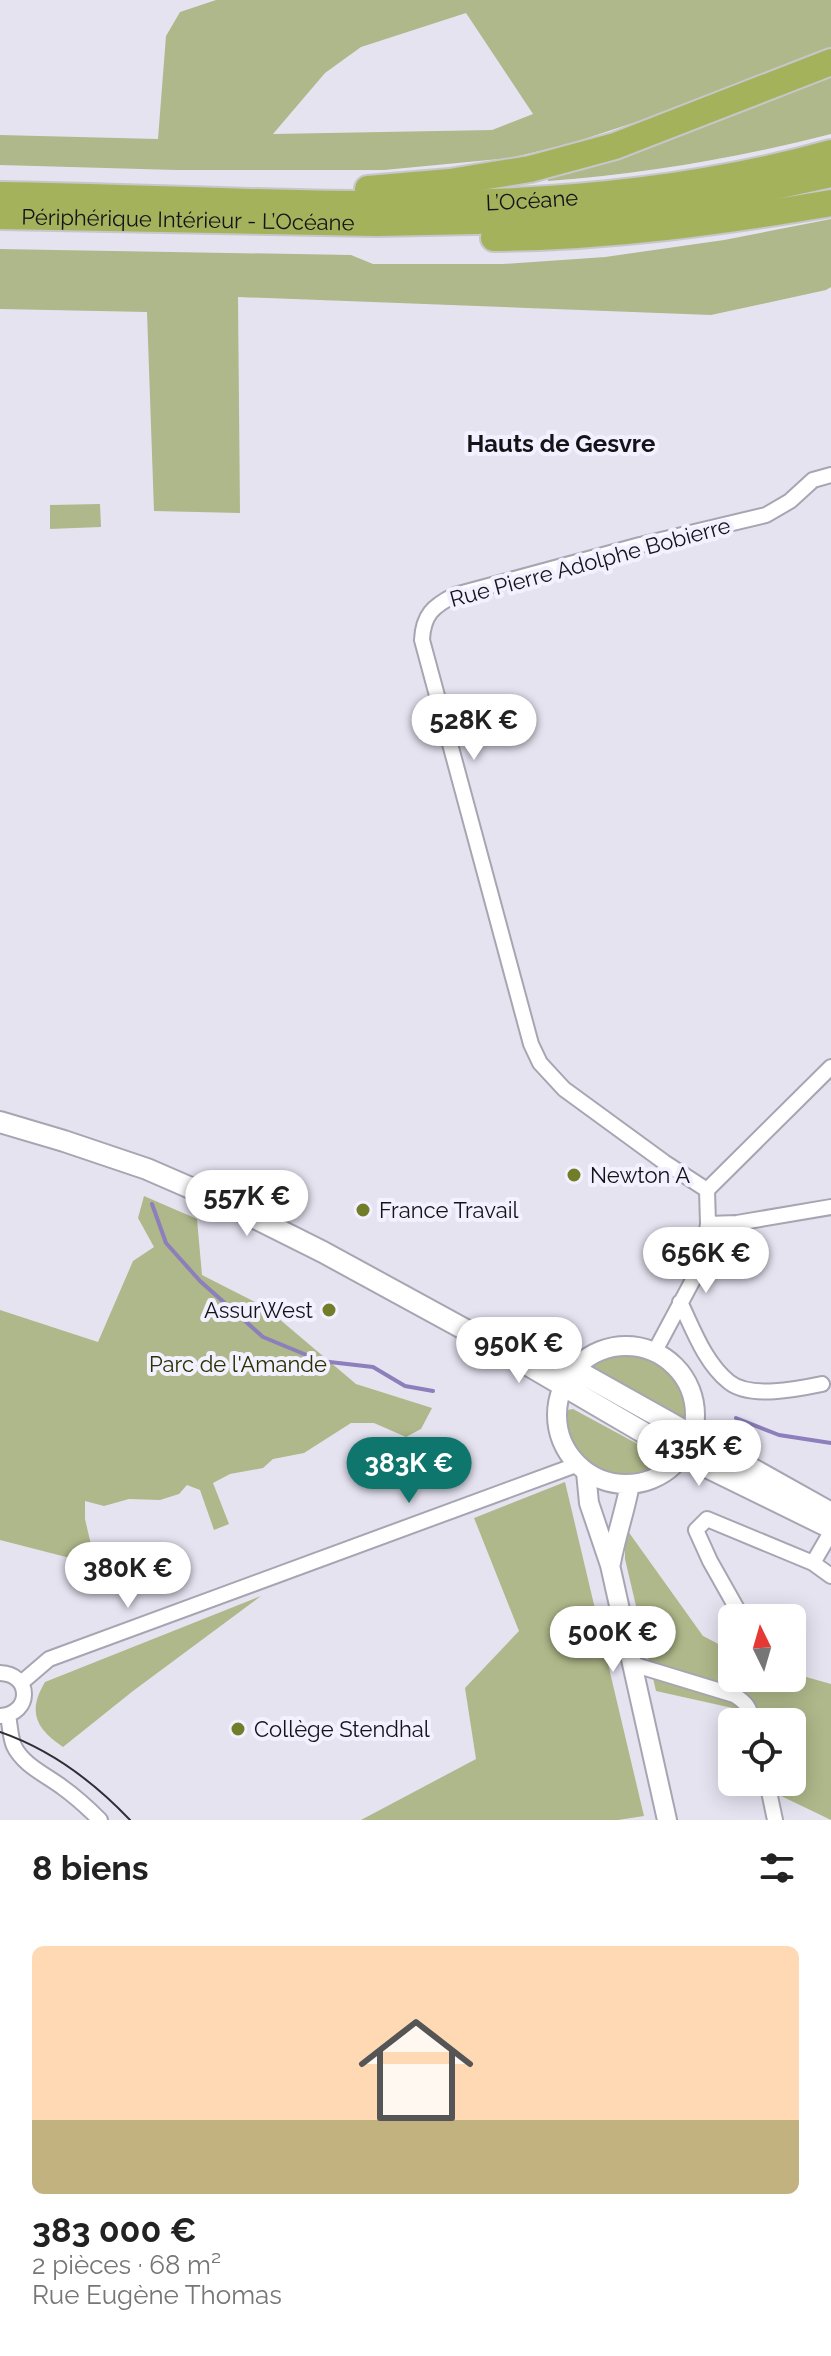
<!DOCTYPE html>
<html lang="fr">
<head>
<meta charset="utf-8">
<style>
	:root { --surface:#fff; --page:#f2f2f2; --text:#222; --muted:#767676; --line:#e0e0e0; --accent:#0f766e }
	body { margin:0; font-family:Raleway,sans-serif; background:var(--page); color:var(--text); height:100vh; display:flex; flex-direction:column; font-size:30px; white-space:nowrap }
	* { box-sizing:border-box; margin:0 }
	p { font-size:26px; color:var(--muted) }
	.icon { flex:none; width:44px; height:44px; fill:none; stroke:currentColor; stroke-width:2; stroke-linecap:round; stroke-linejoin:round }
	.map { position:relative; height:1820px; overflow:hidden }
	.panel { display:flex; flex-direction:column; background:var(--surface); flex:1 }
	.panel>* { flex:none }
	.needle { width:52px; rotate:355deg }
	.tools { position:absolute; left:718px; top:1604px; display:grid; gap:16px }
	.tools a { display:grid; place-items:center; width:88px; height:88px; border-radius:12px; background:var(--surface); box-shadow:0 4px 20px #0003; font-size:40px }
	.price { position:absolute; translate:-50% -68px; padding:0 18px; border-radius:28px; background:#fff; color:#222; font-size:26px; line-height:52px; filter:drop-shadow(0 2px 4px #0008) }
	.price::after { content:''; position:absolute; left:50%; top:48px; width:24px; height:18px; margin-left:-12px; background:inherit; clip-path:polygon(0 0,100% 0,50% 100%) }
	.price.on { background:var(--accent); color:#fff }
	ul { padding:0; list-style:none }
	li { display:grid; align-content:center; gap:16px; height:424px; padding:0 32px }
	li+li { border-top:2px solid var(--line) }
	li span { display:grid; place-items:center; height:248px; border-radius:12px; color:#555 }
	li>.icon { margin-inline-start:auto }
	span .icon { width:144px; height:144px; fill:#fffc; stroke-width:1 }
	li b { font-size:34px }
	h2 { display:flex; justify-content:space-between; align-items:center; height:96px; padding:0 32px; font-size:34px }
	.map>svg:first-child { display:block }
</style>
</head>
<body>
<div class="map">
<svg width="831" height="1820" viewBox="0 0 831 1820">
	<rect width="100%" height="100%" fill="#e6e3f1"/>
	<!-- green -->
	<path fill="#afb88a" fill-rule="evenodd" d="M 216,0 L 831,0 L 831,47 L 694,103 L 569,144 L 510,158 L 384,170 L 176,170 L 0,165 L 0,135 L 158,139 L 166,36 L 180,12 ZM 466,13 L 533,114 L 492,130 L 273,134 L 325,73 L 361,47 Z
		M 831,74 L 831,134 C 738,158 644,174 548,181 L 547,174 L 647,149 L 729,112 Z
		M 831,219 L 831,287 L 826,290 L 711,315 L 238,297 L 240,513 L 154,511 L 147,312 L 0,309 L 0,249 L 351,255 L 373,264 L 503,264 L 605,257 L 724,240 Z
		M 100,504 L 101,527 L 50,529 L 50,505 Z
		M 144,1196 L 197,1219 L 202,1275 L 265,1307 L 356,1384 L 432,1408 L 421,1429 L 406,1437 L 374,1423 L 351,1423 L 304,1453 L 273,1459 L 263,1468 L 230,1474 L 213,1483 L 229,1524 L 214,1530 L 200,1490 L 187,1485 L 179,1494 L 160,1500 L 129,1499 L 104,1506 L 85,1501 L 85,1519 L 93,1553 L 70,1558 L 0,1540 L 0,1310 L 98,1342 L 133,1261 L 154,1247 L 138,1218 Z
		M 639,1353 C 674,1363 688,1381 689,1418 L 687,1420 L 592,1368 C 604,1355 622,1353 639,1353 Z
		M 573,1409 L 658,1455 L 661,1463 C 630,1490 586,1476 571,1440 C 566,1430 562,1419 567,1410 Z
		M 565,1482 L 644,1816 L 618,1820 L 361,1820 L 476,1759 L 465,1688 L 519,1631 L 474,1518 Z
		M 625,1527 L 703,1636 L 732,1651 L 732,1678 L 792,1678 L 792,1673 L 831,1684 L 831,1820 L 779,1795 L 776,1782 L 792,1782 L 792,1722 L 762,1722 L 737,1709 L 656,1691 L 625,1559 Z
		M 261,1596 L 133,1691 L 63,1747 C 36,1729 27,1712 45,1682 Z"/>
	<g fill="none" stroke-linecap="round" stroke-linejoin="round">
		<!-- stream -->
		<path stroke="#8c7fbb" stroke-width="4" d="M 152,1204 L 166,1243 L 200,1281 L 263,1337 L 321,1361 L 373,1367 L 405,1386 L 433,1391
			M 736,1418 L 779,1435 L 831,1443"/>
		<defs>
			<path id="minor" d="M 707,1190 L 831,1067
				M 708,1224 L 737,1223 L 831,1207
				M 680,1302 C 693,1329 705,1363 729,1382 C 750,1399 798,1389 822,1384
				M 655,1351 L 702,1263 L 708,1224 L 707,1190 L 664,1162 L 564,1089 L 540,1063 L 531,1044 L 422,640 C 423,615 433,606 455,595 L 640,545 L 766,515 L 790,501 L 813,480 L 831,475
				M 813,1563 L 831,1532
				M 741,1616 L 710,1561 L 696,1530 L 707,1519 L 813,1563 L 831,1576
				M 632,1664 L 734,1695 C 746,1702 750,1708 753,1722
				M 0,1673 C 32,1674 32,1714 0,1716
				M 21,1683 L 49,1659 L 576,1465
				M 8,1715 C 10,1725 10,1737 14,1746 C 23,1765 46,1775 62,1787 C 76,1797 88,1808 100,1820
				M 767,1782 L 775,1820"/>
			<path id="tertiary" d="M557 1415a69 69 0 1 1 138 0a69 69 0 1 1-138 0Z
				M 586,1472 L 589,1503 L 610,1565 L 667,1820
				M 611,1563 C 616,1536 625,1511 630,1484"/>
			<path id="secondary" d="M 0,1122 L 64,1141 L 147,1169 L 223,1202 L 323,1252 L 497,1347 L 682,1455 L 831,1528
				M 514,1342 L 574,1369 L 831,1513"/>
			<g id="motorway">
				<path d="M 368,189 L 450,182 L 530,169 L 615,146 L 831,62"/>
				<path id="s1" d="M 0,195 C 277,199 560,229 831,153"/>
				<path id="s2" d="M 0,216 L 377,223 L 523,220 L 604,214 L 716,199 L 831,174"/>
				<path d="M 494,238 C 608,237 719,222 831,203"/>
			</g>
		</defs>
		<!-- minor casing -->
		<use href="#minor" stroke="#a7a5b2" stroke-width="18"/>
		<!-- tertiary casing -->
		<use href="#tertiary" stroke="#a7a5b2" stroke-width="22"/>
		<!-- secondary casing -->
		<use href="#secondary" stroke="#a7a5b2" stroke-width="24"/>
		<!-- motorway casing -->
		<use href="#motorway" stroke="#c7c6c8" stroke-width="30"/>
		<!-- minor -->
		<use href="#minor" stroke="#fff" stroke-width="14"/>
		<!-- tertiary -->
		<use href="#tertiary" stroke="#fff" stroke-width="18"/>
		<!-- secondary -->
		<use href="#secondary" stroke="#fff" stroke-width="20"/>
		<!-- motorway -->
		<use href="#motorway" stroke="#a4b25c" stroke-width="26"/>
		<!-- tram -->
		<path stroke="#302e34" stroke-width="2" d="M 0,1732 C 52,1750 93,1781 130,1820"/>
	</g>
	<!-- markers -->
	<g fill="#717d29" stroke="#f3f1ff" stroke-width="3">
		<circle cx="574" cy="1175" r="8"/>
		<circle cx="363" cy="1210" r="8"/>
		<circle cx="329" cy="1310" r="8"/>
		<circle cx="238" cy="1729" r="8"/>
	</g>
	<g text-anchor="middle" stroke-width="8" stroke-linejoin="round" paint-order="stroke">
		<!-- street labels -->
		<g font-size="22" fill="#141318" stroke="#f3f1ff">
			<text dy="8" stroke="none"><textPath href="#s1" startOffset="532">L’Océane</textPath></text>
			<text dy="8" stroke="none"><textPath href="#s2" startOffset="188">Périphérique Intérieur - L’Océane</textPath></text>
			<text transform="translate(590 562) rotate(-15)" y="8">Rue Pierre Adolphe Bobierre</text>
		</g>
		<!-- poi labels -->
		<g font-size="22" fill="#141318" stroke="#f3f1ff" text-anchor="start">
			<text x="590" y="1183">Newton A</text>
			<text x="379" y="1218">France Travail</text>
			<text x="313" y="1318" text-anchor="end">AssurWest</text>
			<text x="254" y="1737">Collège Stendhal</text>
		</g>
		<!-- park labels -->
		<g font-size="22" fill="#2b3100" stroke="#f3f1ff">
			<text x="238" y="1372">Parc de l'Amande</text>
		</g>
		<!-- neighbourhood labels -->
		<g font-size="24" font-weight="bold" fill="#141318" stroke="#f3f1ff">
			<text x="561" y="452">Hauts de Gesvre</text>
		</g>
	</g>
</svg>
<div class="tools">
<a><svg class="needle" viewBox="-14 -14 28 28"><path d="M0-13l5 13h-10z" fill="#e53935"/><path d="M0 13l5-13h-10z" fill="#767676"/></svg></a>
<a><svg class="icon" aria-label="locate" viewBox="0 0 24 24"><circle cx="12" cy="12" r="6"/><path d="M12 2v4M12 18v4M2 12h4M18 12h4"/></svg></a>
</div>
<b class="price" style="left:474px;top:762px">528K €</b>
<b class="price" style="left:247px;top:1238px">557K €</b>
<b class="price" style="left:706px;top:1295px">656K €</b>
<b class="price" style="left:519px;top:1385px">950K €</b>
<b class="price" style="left:699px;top:1488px">435K €</b>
<b class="price on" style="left:409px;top:1505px">383K €</b>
<b class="price" style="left:128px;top:1610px">380K €</b>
<b class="price" style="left:613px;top:1674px">500K €</b>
</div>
<section class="panel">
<h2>8 biens<svg class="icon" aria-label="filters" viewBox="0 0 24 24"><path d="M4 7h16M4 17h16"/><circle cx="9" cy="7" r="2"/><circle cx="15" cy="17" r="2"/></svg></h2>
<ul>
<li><span style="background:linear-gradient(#ffd9b3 70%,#c2b280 0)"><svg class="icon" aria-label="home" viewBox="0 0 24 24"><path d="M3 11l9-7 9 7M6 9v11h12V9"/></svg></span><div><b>383 000 €</b><p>2 pièces · 68 m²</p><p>Rue Eugène Thomas</p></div></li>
</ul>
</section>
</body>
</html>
